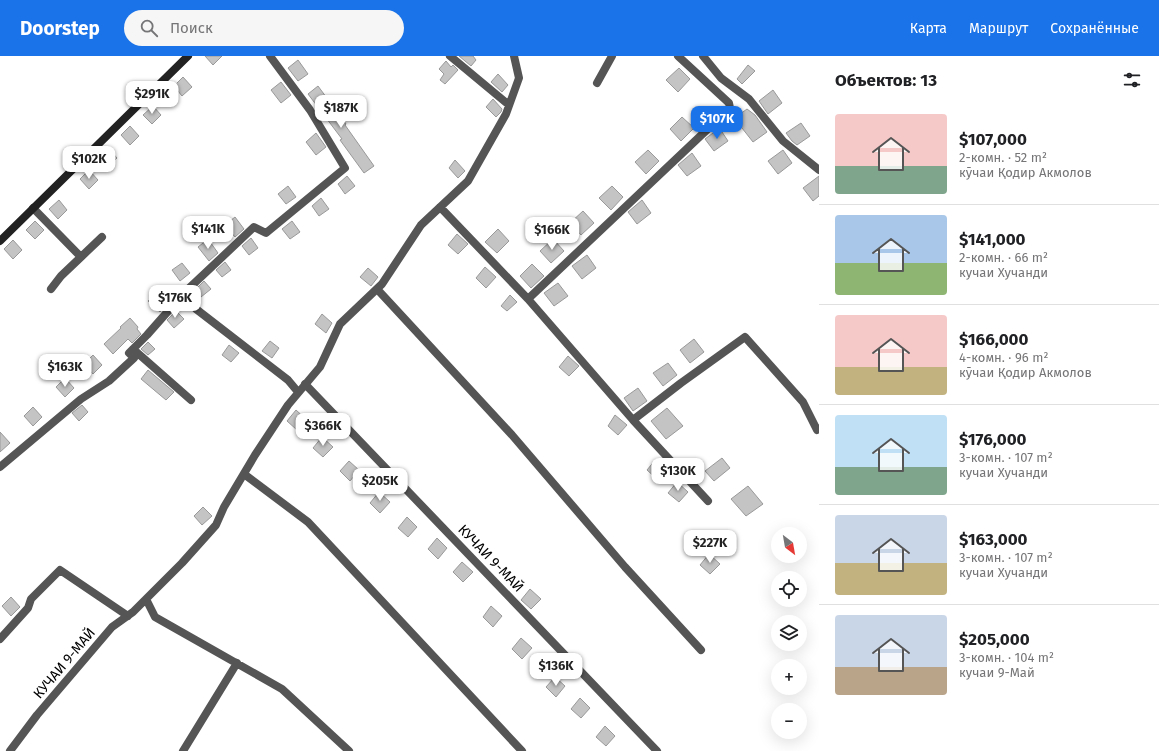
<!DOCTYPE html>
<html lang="ru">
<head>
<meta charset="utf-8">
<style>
	:root { --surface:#fff; --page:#f6f6f6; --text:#202124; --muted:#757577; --line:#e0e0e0; --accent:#1a73e8 }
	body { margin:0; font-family:"Fira Sans",sans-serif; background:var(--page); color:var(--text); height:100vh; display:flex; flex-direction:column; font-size:15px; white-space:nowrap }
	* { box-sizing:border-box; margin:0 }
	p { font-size:13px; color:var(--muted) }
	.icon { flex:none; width:22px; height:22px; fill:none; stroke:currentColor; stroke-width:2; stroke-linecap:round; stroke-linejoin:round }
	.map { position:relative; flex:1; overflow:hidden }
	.drawer { display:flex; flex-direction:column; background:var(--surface); width:340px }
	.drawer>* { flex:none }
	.needle { width:26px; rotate:149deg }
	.controls { position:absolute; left:771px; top:471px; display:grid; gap:8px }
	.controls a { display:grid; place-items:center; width:36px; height:36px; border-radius:50%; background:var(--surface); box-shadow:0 4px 16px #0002; font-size:20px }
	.price { position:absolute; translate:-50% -34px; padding:0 9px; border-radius:8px; background:#fff; color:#222; font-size:13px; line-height:26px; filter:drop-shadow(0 1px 2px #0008) }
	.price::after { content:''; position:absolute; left:50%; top:24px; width:12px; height:9px; margin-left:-6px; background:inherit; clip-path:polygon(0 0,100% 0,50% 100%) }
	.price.current { background:var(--accent); color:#fff }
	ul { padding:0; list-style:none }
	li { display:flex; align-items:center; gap:12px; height:100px; padding:0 16px }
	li+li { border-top:1px solid var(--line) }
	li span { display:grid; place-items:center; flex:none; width:112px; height:80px; border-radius:4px; color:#555 }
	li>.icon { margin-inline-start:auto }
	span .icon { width:48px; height:48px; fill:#fffc; stroke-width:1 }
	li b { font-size:17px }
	h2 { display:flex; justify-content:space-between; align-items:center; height:48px; padding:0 16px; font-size:17px }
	header { display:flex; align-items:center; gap:24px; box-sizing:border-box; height:56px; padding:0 20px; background:var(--accent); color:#fff }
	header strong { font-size:19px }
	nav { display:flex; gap:22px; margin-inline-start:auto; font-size:14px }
	.search { width:280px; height:36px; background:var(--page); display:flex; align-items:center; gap:10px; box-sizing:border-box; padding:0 14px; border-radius:22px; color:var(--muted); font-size:15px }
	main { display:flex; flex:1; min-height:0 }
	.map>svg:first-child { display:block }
</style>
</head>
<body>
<header>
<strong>Doorstep</strong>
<div class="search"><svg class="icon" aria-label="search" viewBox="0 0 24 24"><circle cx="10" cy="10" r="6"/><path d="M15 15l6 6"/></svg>Поиск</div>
<nav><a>Карта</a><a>Маршрут</a><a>Сохранённые</a></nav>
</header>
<main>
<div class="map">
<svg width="819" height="695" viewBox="0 0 819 695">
	<rect width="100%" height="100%" fill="#fff"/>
	<!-- building -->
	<path fill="#c4c4c4" stroke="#999" d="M 205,0 L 222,0 L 213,9 Z
		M 459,0 L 473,0 L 476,4 L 471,10 Z
		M 298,4 L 308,18 L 298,25 L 288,12 Z
		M 446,5 L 451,11 L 453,9 L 458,14 L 445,28 L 440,24 L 444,18 L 439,13 Z
		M 748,9 L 755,15 L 742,28 L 737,23 Z
		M 679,12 L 690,23 L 678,36 L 666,24 Z
		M 498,18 L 508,29 L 502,36 L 491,26 Z
		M 183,21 L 192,31 L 182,40 L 174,30 Z
		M 281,26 L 291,39 L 281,47 L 271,34 Z
		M 318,30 L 346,68 L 345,69 L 374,110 L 364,117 L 340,84 L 342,83 L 308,38 Z
		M 773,34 L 782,47 L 768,58 L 759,45 Z
		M 493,43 L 502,53 L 501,56 L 496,61 L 486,51 Z
		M 153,50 L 161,59 L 152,68 L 143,59 Z
		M 747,53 L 755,59 L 767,76 L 753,86 L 742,72 L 732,64 Z
		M 682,61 L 694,72 L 681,85 L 670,73 Z
		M 801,67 L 810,80 L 797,89 L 792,85 L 786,77 Z
		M 130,70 L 139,80 L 130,89 L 121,79 Z
		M 720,73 L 728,85 L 714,95 L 705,83 L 717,74 L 718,75 Z
		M 316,77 L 326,91 L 316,99 L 306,86 Z
		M 108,92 L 117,102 L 108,111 L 99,101 Z
		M 648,94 L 659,105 L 646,118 L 635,106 Z
		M 783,94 L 792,107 L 778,118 L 768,105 Z
		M 692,97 L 701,110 L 687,120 L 678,109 Z
		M 455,104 L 465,115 L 458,122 L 449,112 Z
		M 89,114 L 98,124 L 89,133 L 80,123 Z
		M 347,120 L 355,130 L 345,138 L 338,128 Z
		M 819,120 L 819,140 L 813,145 L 803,132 Z
		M 288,130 L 296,141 L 286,148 L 278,138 Z
		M 612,130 L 623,141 L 611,154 L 599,142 Z
		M 321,142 L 329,153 L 319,160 L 312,150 Z
		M 59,144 L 67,154 L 58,163 L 49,153 Z
		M 642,144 L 651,157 L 637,168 L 628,156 Z
		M 583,155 L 594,167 L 581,179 L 570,167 Z
		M 235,161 L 244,173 L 235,181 L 225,169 Z
		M 35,165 L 44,174 L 35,183 L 26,174 Z
		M 292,165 L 300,176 L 290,183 L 282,173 Z
		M 498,173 L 509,185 L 497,197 L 485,186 Z
		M 457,178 L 468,188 L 458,198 L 448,189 Z
		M 251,182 L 258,192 L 249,199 L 242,190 Z
		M 208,183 L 218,197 L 209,205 L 198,191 Z
		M 553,183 L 564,195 L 551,207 L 540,195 Z
		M 13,184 L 22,194 L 13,203 L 4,193 Z
		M 587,199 L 596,212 L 582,223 L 572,210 Z
		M 225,206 L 231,214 L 222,221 L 216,214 Z
		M 182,207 L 190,217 L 180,225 L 172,214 Z
		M 532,208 L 544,220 L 531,232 L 520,220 Z
		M 485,211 L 496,221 L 486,232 L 476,222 Z
		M 368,212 L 378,221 L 371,230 L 360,221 Z
		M 204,225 L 211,233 L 201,241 L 195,234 Z
		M 558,227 L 568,240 L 554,250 L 544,237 Z
		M 158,236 L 168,247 L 160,256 L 148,245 Z
		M 510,239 L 517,246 L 507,255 L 501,250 Z
		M 176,255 L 184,263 L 174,272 L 167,264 Z
		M 322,258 L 332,267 L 326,277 L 315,268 Z
		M 130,262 L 138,271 L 137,273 L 141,278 L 132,287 L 128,283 L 113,298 L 104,288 L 121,272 L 120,271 Z
		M 694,283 L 704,296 L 690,307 L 680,294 Z
		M 270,285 L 279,292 L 272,302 L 262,295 Z
		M 148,286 L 155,293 L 148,299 L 141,293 Z
		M 229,289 L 239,297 L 231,306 L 222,299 Z
		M 93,299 L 102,309 L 93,318 L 84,308 Z
		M 568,300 L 579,310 L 569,320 L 559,311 Z
		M 668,307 L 677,319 L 663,330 L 653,317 Z
		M 148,314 L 174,336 L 166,344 L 141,323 Z
		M 65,322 L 74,332 L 65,341 L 56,331 Z
		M 638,332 L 647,345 L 633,355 L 624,342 Z
		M 82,349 L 88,356 L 79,365 L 72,357 Z
		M 33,351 L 42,361 L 33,370 L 24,360 Z
		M 667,352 L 683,370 L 666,383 L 651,365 Z
		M 296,354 L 307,364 L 297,374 L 287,365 Z
		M 615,359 L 627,369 L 618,379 L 608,370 Z
		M 0,376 L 10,387 L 0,396 Z
		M 322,381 L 333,391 L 323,401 L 313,392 Z
		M 722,402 L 730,412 L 714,425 L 705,415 Z
		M 656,403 L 667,413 L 657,423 L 647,414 Z
		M 349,405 L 359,414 L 350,425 L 340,415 Z
		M 677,426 L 688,436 L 679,446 L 668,437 Z
		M 748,430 L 763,448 L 746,460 L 731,443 Z
		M 379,436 L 390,446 L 380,457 L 370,447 Z
		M 203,451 L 212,460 L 202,469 L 194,460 Z
		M 407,461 L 417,471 L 408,481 L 398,472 Z
		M 437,482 L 447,492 L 438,503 L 428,493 Z
		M 709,498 L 720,508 L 710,518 L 700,509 Z
		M 462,506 L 473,516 L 463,526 L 453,516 Z
		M 530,533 L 541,543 L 531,553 L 521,544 Z
		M 11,541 L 20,551 L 11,560 L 2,550 Z
		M 491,550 L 502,560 L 493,571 L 483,561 Z
		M 521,582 L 532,592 L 522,603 L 512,593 Z
		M 555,621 L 565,630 L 556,641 L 546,631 Z
		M 580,642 L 590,652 L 581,662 L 571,653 Z
		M 605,670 L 615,680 L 606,690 L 596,681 Z"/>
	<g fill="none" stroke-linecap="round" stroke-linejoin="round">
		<!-- street -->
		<path stroke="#555" stroke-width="8" d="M 450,0 L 509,49
			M 703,0 L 721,22 L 749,43 L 783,85 L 819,114
			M 597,27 L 612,0
			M 440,151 L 528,243 L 633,364 L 708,445
			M 33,152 L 81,201 L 102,181
			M 51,233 L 61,220 L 81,201
			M 377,233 L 512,379 L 625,511 L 701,594
			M 185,236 L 196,253 L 288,324 L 298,336
			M 528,243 L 730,52 L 729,47 L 678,0
			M 133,293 L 191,344
			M 305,328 L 657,695
			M 633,364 L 681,327 L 745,281 L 803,346 L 817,374 L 819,373
			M 0,411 L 81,343 L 109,325 L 134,302 L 129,297 L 147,279 L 185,236 L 254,171 L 266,177 L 345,112 L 310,54 L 270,0
			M 244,418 L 308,466 L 522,695
			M 146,543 L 155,561 L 282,633 L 349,695
			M 0,583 L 28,552 L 31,543 L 60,514 L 128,560
			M 10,695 L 37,659 L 112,571 L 133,556 L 182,507 L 216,469 L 224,451 L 255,399 L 288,349 L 320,311 L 340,268 L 382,228 L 421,169 L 468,125 L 506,58 L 519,22 L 514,0
			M 183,695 L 237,607"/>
		<!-- secondary -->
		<path stroke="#222" stroke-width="8" d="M 0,185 L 188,0"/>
	</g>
	<g text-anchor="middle" stroke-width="3" stroke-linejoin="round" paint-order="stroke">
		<!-- street labels -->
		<g font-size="14" fill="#000" stroke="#fff">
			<text transform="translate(491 502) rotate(46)" y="5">КУЧАИ 9-МАЙ</text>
			<text transform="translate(64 607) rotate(-50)" y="5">КУЧАИ 9-МАЙ</text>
		</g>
	</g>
</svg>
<div class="controls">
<a><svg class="needle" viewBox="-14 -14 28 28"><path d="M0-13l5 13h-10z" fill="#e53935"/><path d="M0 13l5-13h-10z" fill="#757577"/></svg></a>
<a><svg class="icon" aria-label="locate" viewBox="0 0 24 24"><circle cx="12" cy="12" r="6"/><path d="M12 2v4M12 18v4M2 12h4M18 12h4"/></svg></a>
<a><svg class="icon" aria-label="layers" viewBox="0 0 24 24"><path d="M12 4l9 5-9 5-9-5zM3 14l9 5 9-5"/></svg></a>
<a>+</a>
<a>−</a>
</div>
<b class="price" style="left:152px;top:59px">$291K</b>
<b class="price" style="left:341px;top:73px">$187K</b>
<b class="price current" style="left:717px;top:84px">$107K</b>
<b class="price" style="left:89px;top:124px">$102K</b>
<b class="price" style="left:208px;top:194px">$141K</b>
<b class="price" style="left:552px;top:195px">$166K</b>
<b class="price" style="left:175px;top:263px">$176K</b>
<b class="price" style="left:65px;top:332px">$163K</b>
<b class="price" style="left:323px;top:391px">$366K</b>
<b class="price" style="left:678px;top:436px">$130K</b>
<b class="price" style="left:380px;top:446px">$205K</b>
<b class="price" style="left:710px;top:508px">$227K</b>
<b class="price" style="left:556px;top:631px">$136K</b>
</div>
<section class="drawer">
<h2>Объектов: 13<svg class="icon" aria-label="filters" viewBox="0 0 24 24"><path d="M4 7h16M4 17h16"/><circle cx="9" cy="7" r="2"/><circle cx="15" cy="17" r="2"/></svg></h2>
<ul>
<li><span style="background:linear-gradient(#f6c9c9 65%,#7fa58c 0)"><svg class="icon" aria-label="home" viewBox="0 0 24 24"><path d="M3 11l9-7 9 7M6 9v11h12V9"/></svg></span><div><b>$107,000</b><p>2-комн. · 52 m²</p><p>кӯчаи Қодир Акмолов</p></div></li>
<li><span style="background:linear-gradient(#a9c7e8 60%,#8fb573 0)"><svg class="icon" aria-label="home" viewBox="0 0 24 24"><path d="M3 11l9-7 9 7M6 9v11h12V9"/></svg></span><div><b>$141,000</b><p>2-комн. · 66 m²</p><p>кучаи Хучанди</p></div></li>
<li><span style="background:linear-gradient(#f6c9c9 65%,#c2b280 0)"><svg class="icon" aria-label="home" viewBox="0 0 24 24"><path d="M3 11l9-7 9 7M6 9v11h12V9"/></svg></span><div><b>$166,000</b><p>4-комн. · 96 m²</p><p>кӯчаи Қодир Акмолов</p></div></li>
<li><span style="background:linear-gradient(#bfe0f5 65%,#7fa58c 0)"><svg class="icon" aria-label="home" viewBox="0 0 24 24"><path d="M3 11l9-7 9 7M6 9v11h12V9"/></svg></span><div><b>$176,000</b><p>3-комн. · 107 m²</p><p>кучаи Хучанди</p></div></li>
<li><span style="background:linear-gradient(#c9d6e8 60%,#c2b280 0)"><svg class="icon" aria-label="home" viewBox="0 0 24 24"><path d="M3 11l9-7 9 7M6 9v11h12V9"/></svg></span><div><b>$163,000</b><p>3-комн. · 107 m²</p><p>кучаи Хучанди</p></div></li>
<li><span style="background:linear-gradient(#c9d6e8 65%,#b9a48a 0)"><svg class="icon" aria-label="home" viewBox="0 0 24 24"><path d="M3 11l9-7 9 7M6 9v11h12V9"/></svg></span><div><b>$205,000</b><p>3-комн. · 104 m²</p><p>кучаи 9-Май</p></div></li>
</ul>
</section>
</main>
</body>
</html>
